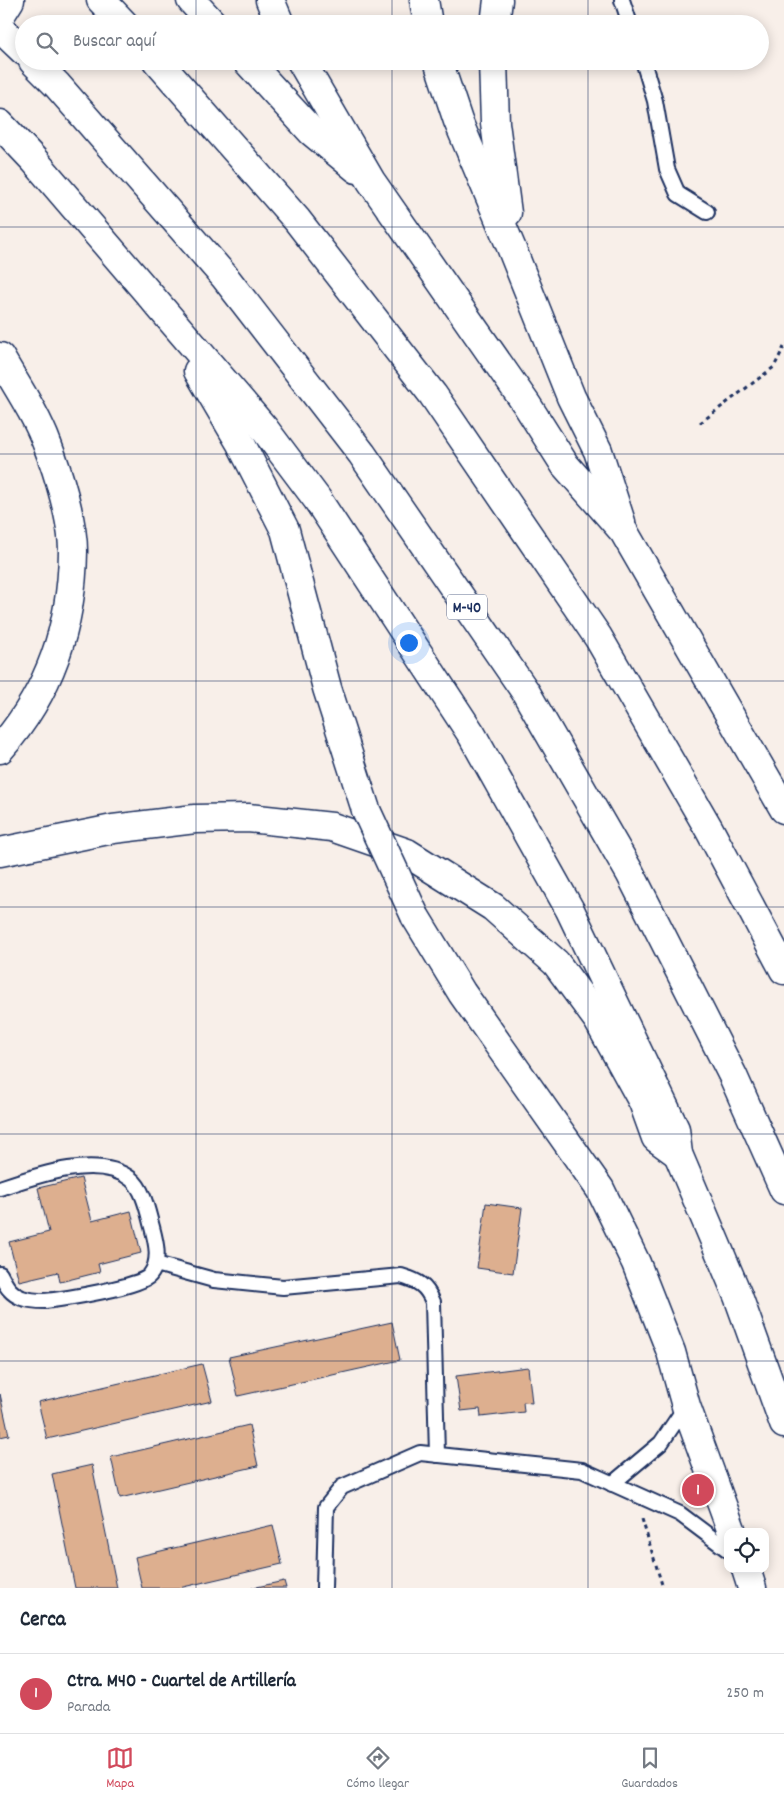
<!DOCTYPE html>
<html lang="es">
<head>
<meta charset="utf-8">
<style>
	:root { --surface:#fff; --page:#f2f2f3; --text:#1f2937; --muted:#747a83; --line:#e0e1e3; --accent:#d1495b }
	body { margin:0; font-family:Dekko,sans-serif; background:var(--page); color:var(--text) }
	.controls { position:absolute; right:15px; bottom:15px; display:grid; overflow:hidden; border-radius:10px; box-shadow:0 2px 12px #0003 }
	.controls button { width:45px; height:45px; display:grid; place-items:center; padding:0; border:0; border-bottom:1px solid var(--line); background:var(--surface); color:var(--text); font:25px sans-serif }
	.you { position:absolute; left:408px; top:642px; width:18px; height:18px; margin:-12px; border:4px solid #fff; border-radius:50%; background:#1a73e8; box-shadow:0 0 0 8px #1a73e833 }
	.badge { display:grid; place-items:center; width:32px; height:32px; border-radius:50%; background:var(--accent); color:#fff; font-size:16px; font-weight:700 }
	.pin { position:absolute; translate:-50% -50%; border:2px solid #fff; box-shadow:0 1px 5px #0006 }
	.list { margin:0; padding:0; list-style:none }
	h2 { display:flex; justify-content:space-between; align-items:center; height:65px; margin:0; padding:0 20px; font-size:21px }
	h2 small { font-size:16px; font-weight:400; color:var(--muted) }
	.list li { display:grid; grid-template-columns:32px 1fr auto; gap:15px; align-items:center; box-sizing:border-box; height:80px; padding:0 20px; border-top:1px solid var(--line) }
	.list b { display:block; font-size:19px; white-space:nowrap }
	.list p { margin:0; font-size:16px; white-space:nowrap; color:var(--muted) }
	.list em { font-size:16px; font-style:normal; color:var(--muted) }
	.icon { flex:none; width:28px; height:28px; fill:none; stroke:currentColor; stroke-width:2; stroke-linecap:round; stroke-linejoin:round }
	.map { position:relative; flex:none; width:784px; height:1588px; overflow:hidden }
	.search { position:absolute; background:var(--surface); box-shadow:0 2px 12px #0003; left:15px; right:15px; top:15px; height:55px; display:flex; align-items:center; gap:12px; box-sizing:border-box; padding:0 18px; border-radius:28px; color:var(--muted); font-size:19px }
	.sheet { height:145px; background:var(--surface) }
	nav { display:flex; justify-content:space-around; align-items:center; box-sizing:border-box; height:70px; border-top:1px solid var(--line); background:var(--surface); font-size:14px; color:var(--muted) }
	nav a { display:grid; justify-items:center; gap:2px }
	nav .on { color:var(--accent) }
	.map>svg:first-child { display:block }
	.building { fill:#ddaf8f; stroke:#1b2f5e }
	.lines { fill:none; stroke-linecap:round; stroke-linejoin:round }
	.lane-casing { stroke:#1b2f5e; stroke-width:18 }
	.highway-casing { stroke:#1b2f5e; stroke-width:31 }
	.path { stroke:#1b2f5e; stroke-width:3; stroke-dasharray:4 4; stroke-linecap:butt }
	.lane { stroke:#fff; stroke-width:14 }
	.highway { stroke:#fff; stroke-width:28 }
	.highway-bridge-casing { stroke:#1b2f5e; stroke-width:31; stroke-linecap:butt }
	.highway-bridge { stroke:#fff; stroke-width:28 }
	.grid { fill:none; stroke:#1b2f5e; stroke-width:1; stroke-opacity:0.55 }
	.labels { text-anchor:middle; stroke-width:4; stroke-linejoin:round; paint-order:stroke }
	.shield { fill:#fff; stroke:#5f6d8e; stroke-width:1 }
	.shield-label { font-size:15px; font-weight:bold; fill:#1b2f5e }
</style>
</head>
<body>
<div class="map">
<svg width="784" height="1588" viewBox="0 0 784 1588">
	<rect width="100%" height="100%" fill="#f8efe9"/>
	<filter id="ink" filterUnits="userSpaceOnUse"><feTurbulence type="fractalNoise" baseFrequency=".02" numOctaves="2"/><feDisplacementMap in="SourceGraphic" scale="10" xChannelSelector="R" yChannelSelector="G"/><feConvolveMatrix kernelMatrix="1 2 1 2 8 2 1 2 1" color-interpolation-filters="sRGB"/></filter>
	<g filter="url(#ink)">
		<g class="building">
			<path d="M81,1178L92,1221L131,1211L141,1253L98,1264L100,1272L60,1282L58,1272L19,1281L9,1242L49,1232L38,1188Z"/>
			<path d="M486,1203L522,1208L513,1273L477,1268Z"/>
			<path d="M392,1322L400,1360L238,1396L229,1357Z"/>
			<path d="M202,1364L212,1401L47,1439L38,1402Z"/>
			<path d="M528,1367L532,1403L523,1402L524,1412L481,1417L480,1409L461,1411L456,1376Z"/>
			<path d="M0,1394L9,1435L0,1437Z"/>
			<path d="M249,1425L258,1466L120,1498L111,1457Z"/>
			<path d="M92,1465L117,1588H75L52,1474Z"/>
			<path d="M273,1525L282,1564L179,1588H142L135,1557Z"/>
			<path d="M284,1581L286,1588H252Z"/>
		</g>
		<g class="lines">
			<g class="lane-casing">
				<g id="lane">
					<path d="M622,0L630,24"/>
					<path d="M643,61L655,101L667,169L678,194L707,212"/>
					<path d="M0,1188C35,1176 98,1153 131,1179C144,1189 148,1213 152,1227C156,1242 161,1261 150,1275C141,1287 63,1299 45,1301C38,1301 28,1300 22,1298C9,1293 6,1285 0,1274"/>
					<path d="M156,1264L214,1280L283,1287L401,1276C418,1281 426,1285 433,1302L437,1455"/>
					<path d="M612,1484L661,1443L686,1406"/>
					<path d="M324,1588L326,1507L342,1487L420,1453L582,1470L680,1514L728,1550"/>
				</g>
			</g>
			<g class="highway-casing">
				<g id="highway">
					<path d="M101,0L124,24"/>
					<path d="M191,0L213,24"/>
					<path d="M270,0L280,24"/>
					<path d="M424,0L428,24"/>
					<path d="M0,16L10,0"/>
					<path d="M495,24L498,0"/>
					<path d="M0,28L24,51"/>
					<path d="M33,61L57,85L224,276L362,454L525,691L630,873L733,1076L784,1190"/>
					<path d="M157,61L297,220L433,395L598,637L709,829L784,970"/>
					<path d="M247,61L312,132L357,169"/>
					<path d="M301,61L371,181L527,405L565,465L624,532L784,809"/>
					<path d="M438,61L458,121L511,247L571,397L598,451L621,522"/>
					<path d="M493,61L495,123L507,213"/>
					<path d="M0,124L34,160L263,427L317,499L472,735L570,910L675,1129L678,1154L738,1296L784,1424"/>
					<path d="M0,357C16,385 36,414 47,444C58,472 73,521 73,551C72,627 50,692 0,749"/>
					<path d="M198,371L241,444L285,530L327,688L366,810"/>
					<path d="M0,852L113,829L195,819L248,818L332,827L407,853L493,907L556,963L598,1020L643,1102L656,1138L678,1154"/>
					<path d="M415,916L462,993L600,1189L636,1263L671,1352L686,1406L732,1532"/>
					<path d="M746,1569L752,1588"/>
				</g>
			</g>
			<g class="path">
				<path d="M700,423L774,367L784,347"/>
				<path d="M642,1519L663,1588"/>
			</g>
			<use href="#lane" class="lane"/>
			<use href="#highway" class="highway"/>
			<g class="highway-bridge-casing">
				<path id="highway-bridge" d="M366,810L415,916"/>
			</g>
			<use href="#highway-bridge" class="highway-bridge"/>
		</g>
	</g>
	<path class="grid" d="M196,0V24M392,0V24M588,0V24M196,61V1588M392,61V1588M588,61V1588M0,227H784M0,454H784M0,681H784M0,907H784M0,1134H784M0,1361H784"/>
	<g class="labels">
		<rect class="shield" x="447" y="594.5" width="40" height="25" rx="4"/>
		<g class="shield-label">
			<text x="467" y="612">M-40</text>
		</g>
	</g>
</svg>
<div class="controls">
<button><svg class="icon" aria-label="locate" viewBox="0 0 24 24"><circle cx="12" cy="12" r="6"/><path d="M12 2v4M12 18v4M2 12h4M18 12h4"/></svg></button>
</div>
<div class="you"></div>
<div class="pin badge" style="left:698px;top:1490px">1</div>
<div class="search"><svg class="icon" aria-label="search" viewBox="0 0 24 24"><circle cx="10" cy="10" r="6"/><path d="M15 15l6 6"/></svg>Buscar aquí</div>
</div>
<section class="sheet">
<h2>Cerca<small></small></h2>
<ul class="list">
<li><span class="badge">1</span><div><b>Ctra. M40 - Cuartel de Artillería</b><p>Parada</p></div><em>250 m</em></li>
</ul>
</section>
<nav>
<a class="on"><svg class="icon" aria-label="map" viewBox="0 0 24 24"><path d="M3 6l6-2 6 2 6-2v14l-6 2-6-2-6 2zM9 4v14M15 6v14"/></svg>Mapa</a>
<a><svg class="icon" aria-label="directions" viewBox="0 0 24 24"><path d="M12 3l9 9-9 9-9-9zM9 14v-3h6M13 9l2 2-2 2"/></svg>Cómo llegar</a>
<a><svg class="icon" aria-label="saved" viewBox="0 0 24 24"><path d="M7 4h10v16l-5-4-5 4z"/></svg>Guardados</a>
</nav>
</body>
</html>
